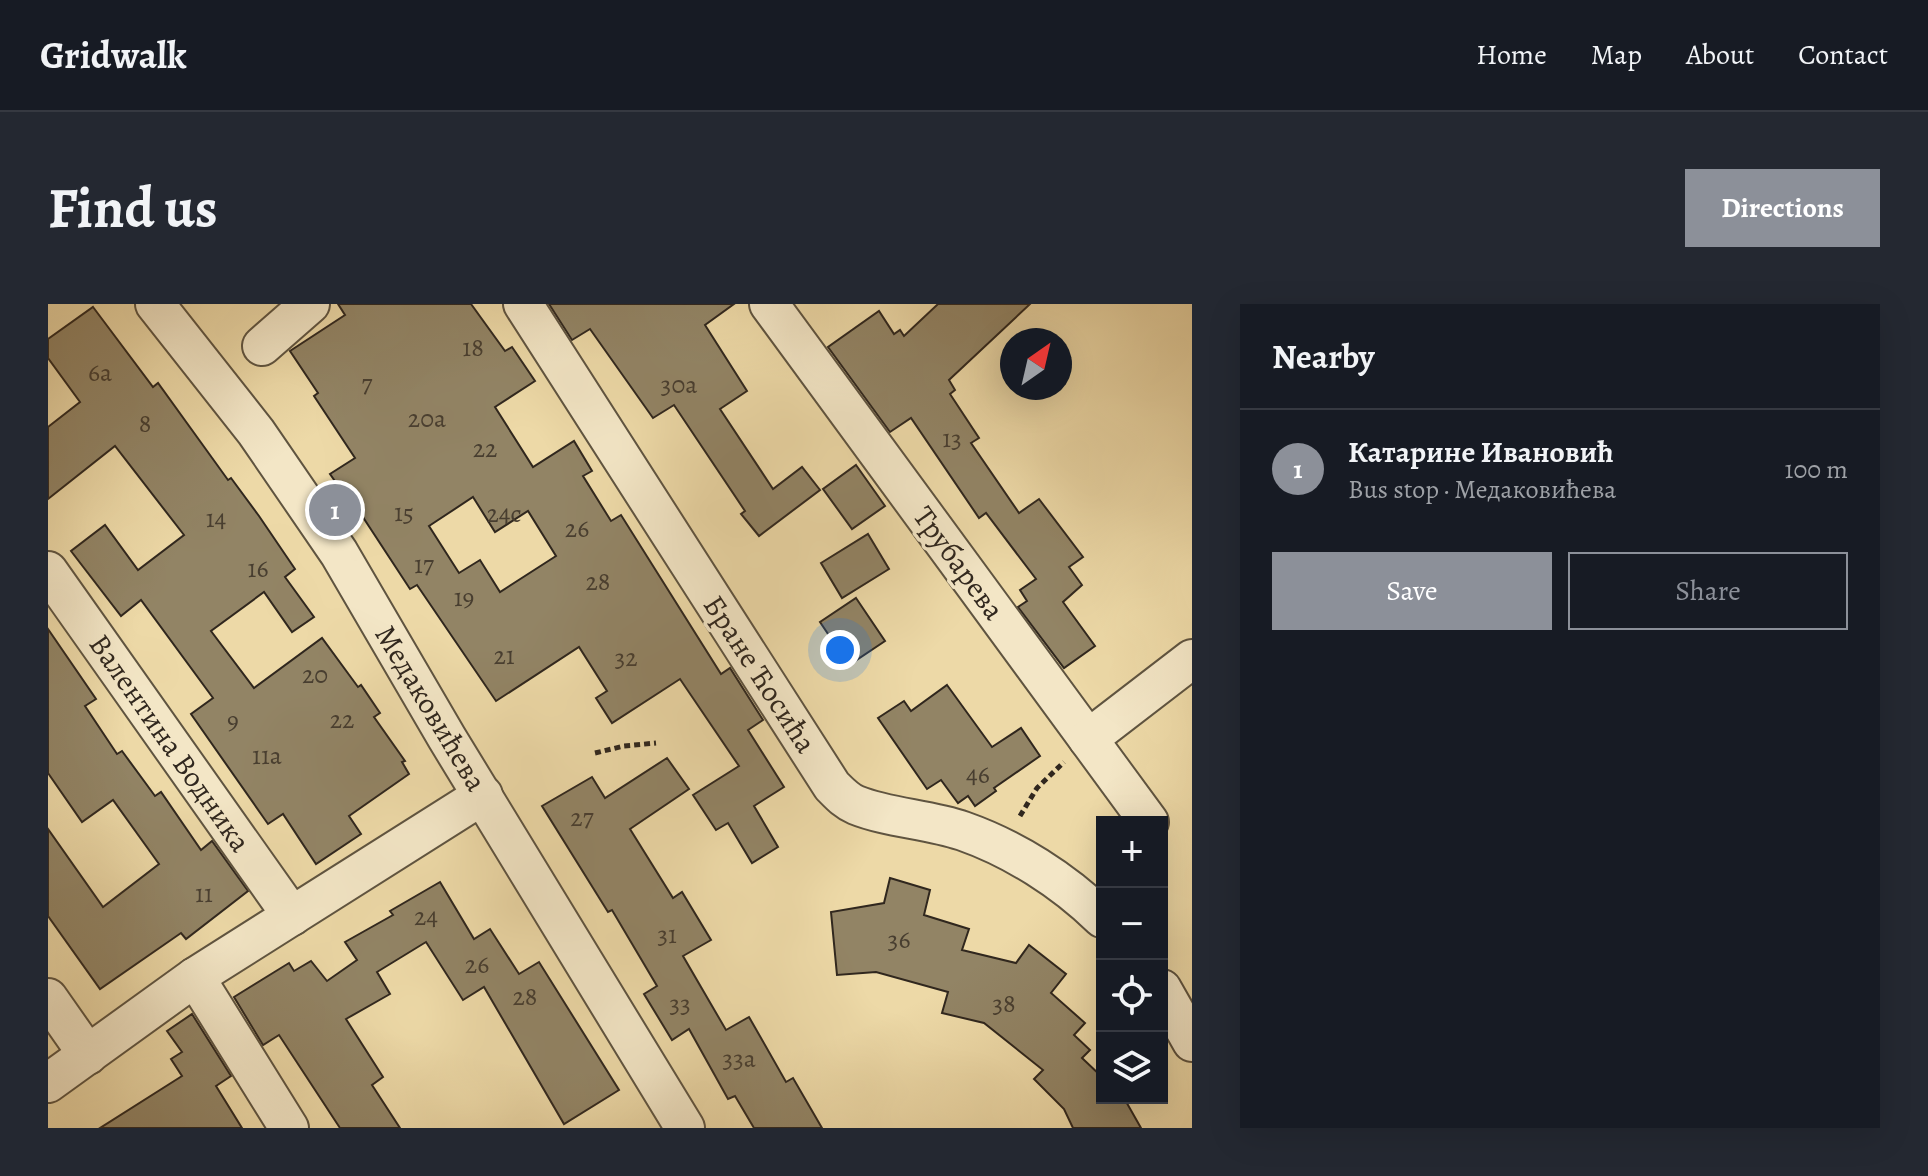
<!DOCTYPE html>
<html lang="en">
<head>
<meta charset="utf-8">
<style>
	:root { --surface:#171b24; --page:#242831; --text:#f1f3f6; --muted:#9ea1a6; --line:#363941; --accent:#8c9099 }
	body { margin:0; font-family:Alegreya,serif; background:var(--page); color:var(--text) }
	.controls { position:absolute; right:24px; bottom:24px; display:grid; overflow:hidden; border-radius:0px; box-shadow:0 8px 32px #0002 }
	.controls button { width:72px; height:72px; display:grid; place-items:center; padding:0; border:0; border-bottom:2px solid var(--line); background:var(--surface); color:var(--text); font:40px sans-serif }
	.compass { position:absolute; left:952px; top:24px; width:72px; height:72px; border-radius:50%; background:var(--surface); box-shadow:0 8px 32px #0002; rotate:34deg }
	.you { position:absolute; left:792px; top:346px; width:28px; height:28px; margin:-20px; border:6px solid #fff; border-radius:50%; background:#1a73e8; box-shadow:0 0 0 12px #1a73e833 }
	.badge { display:grid; place-items:center; width:52px; height:52px; border-radius:50%; background:var(--accent); color:#fff; font-size:26px; font-weight:700 }
	.pin { position:absolute; translate:-50% -50%; border:4px solid #fff; box-shadow:0 2px 8px #0006 }
	.list { margin:0; padding:0; list-style:none }
	h2 { display:flex; justify-content:space-between; align-items:center; height:104px; margin:0; padding:0 32px; font-size:34px }
	h2 small { font-size:26px; font-weight:400; color:var(--muted) }
	.list li { display:grid; grid-template-columns:52px 1fr auto; gap:24px; align-items:center; box-sizing:border-box; height:120px; padding:0 32px; border-top:2px solid var(--line) }
	.list b { display:block; font-size:30px; white-space:nowrap }
	.list p { margin:0; font-size:26px; white-space:nowrap; color:var(--muted) }
	.list em { font-size:26px; font-style:normal; color:var(--muted) }
	.actions { display:flex; gap:16px; padding:24px 32px }
	.actions a { flex:1; padding:18px 0; border:2px solid var(--accent); border-radius:0px; text-align:center; font-size:28px; color:var(--accent) }
	.actions .main { background:var(--accent); color:#fff }
	.icon { flex:none; width:44px; height:44px; fill:none; stroke:currentColor; stroke-width:2; stroke-linecap:round; stroke-linejoin:round }
	.map { position:relative; flex:none; width:1144px; height:824px; overflow:hidden; border-radius:0px }
	header { display:flex; align-items:center; gap:48px; box-sizing:border-box; height:112px; padding:0 40px; background:var(--surface); border-bottom:2px solid var(--line) }
	header strong { font-size:38px }
	nav { display:flex; gap:44px; margin-inline-start:auto; font-size:28px }
	.intro { display:flex; align-items:center; justify-content:space-between; box-sizing:border-box; height:192px; padding:0 48px }
	h1 { margin:0; font-size:56px }
	.button { padding:20px 36px; border-radius:0px; background:var(--accent); color:#fff; font-size:28px; font-weight:700 }
	main { display:flex; gap:48px; padding:0 48px }
	aside { flex:1; background:var(--surface); border-radius:0px; box-shadow:0 8px 32px #0002 }
	.map>svg:first-child { display:block }
	.building { fill:#928465; stroke:#30271e; stroke-width:2; fill-rule:evenodd }
	.lines { fill:none; stroke-linecap:round; stroke-linejoin:round }
	.minor-casing { stroke:#5f5440; stroke-width:42 }
	.path { stroke:#30271e; stroke-width:5; stroke-dasharray:6 4; stroke-linecap:butt }
	.minor { stroke:#f3e6c6; stroke-width:38 }
	.labels { text-anchor:middle; stroke-width:7; stroke-linejoin:round; paint-order:stroke }
	.number-label { font-size:26px; fill:#483e30 }
	.street-label { font-size:30px; fill:#30271e; stroke:#f3e6c6 }
</style>
</head>
<body>
<header>
<strong>Gridwalk</strong>
<nav><a>Home</a><a>Map</a><a>About</a><a>Contact</a></nav>
</header>
<div class="intro"><h1>Find us</h1><a class="button">Directions</a></div>
<main>
<div class="map">
<svg width="1144" height="824" viewBox="0 0 1144 824">
	<rect width="100%" height="100%" fill="#edd9a7"/>
	<filter id="stains"><feTurbulence type="fractalNoise" baseFrequency=".0025" numOctaves="4"/><feColorMatrix values="0 0 0 0 .2 0 0 0 0 .09 0 0 0 0 .02 0 0 0 .5 -.17"/></filter>
	<radialGradient id="worn" r=".72"><stop offset=".6" stop-color="#630" stop-opacity="0"/><stop offset="1" stop-color="#630" stop-opacity=".3"/></radialGradient>
	<g class="building">
		<path d="M290,0H423L457,47L464,43L487,77L447,103L485,163L526,137L544,167L535,172L563,217L573,211L673,370L682,364L715,416L700,426L736,483L706,502L730,543L704,559L680,519L668,526L645,491L691,462L632,375L564,419L548,394L559,387L531,343L448,397L369,281L362,285L305,198L303,200L282,170L307,154L266,92L270,89L242,47L297,11ZM425,193L447,228L480,207L508,252L452,288L432,256L411,269L381,222Z"/>
		<path d="M501,0H686L657,21L699,87L672,105L725,185L754,163L772,186L711,232L693,210L697,207L626,101L605,114L542,25L524,36Z"/>
		<path d="M890,0H982L901,76L907,86L902,90L931,134L923,139L971,209L991,195L1035,253L1021,263L1034,281L1015,298L1047,342L1016,364L970,303L979,297L972,286L988,275L938,209L931,214L863,114L842,128L780,43L831,7L846,30L852,26L856,32Z"/>
		<path d="M45,3L105,83L110,79L180,176L183,174L211,212L247,265L237,273L266,313L244,328L216,288L163,327L206,384L274,334L310,383L313,381L332,409L326,413L357,457L354,458L361,470L301,512L313,530L268,560L235,510L220,520L143,410L165,394L93,296L73,312L23,247L57,221L90,266L136,231L67,142L0,195V123L32,98L0,54V35Z"/>
		<path d="M808,161L837,202L804,225L775,185Z"/>
		<path d="M820,230L841,265L794,294L773,259Z"/>
		<path d="M808,294L837,337L801,361L772,318Z"/>
		<path d="M0,325L48,395L37,402L69,450L74,447L107,492L113,488L153,546L164,537L200,587L138,635L133,629L52,685L0,612V525L55,603L111,560L65,496L34,518L0,469Z"/>
		<path d="M899,381L944,443L973,424L992,452L946,484L948,487L927,502L920,492L910,499L893,476L879,485L830,414L856,397L863,407Z"/>
		<path d="M619,454L641,485L582,525L625,594L634,588L663,636L635,652L678,726L701,713L738,778L745,774L774,824H706L687,792L680,795L641,725L624,736L596,690L609,682L564,606L560,608L494,502L544,473L557,494Z"/>
		<path d="M842,574L882,586L876,611L921,625L914,646L968,659L981,641L1018,670L1003,689L1037,719L1026,731L1042,746L1034,754L1054,773V794H1076L1093,824H1025L1016,805L986,775L995,766L936,719L894,709L900,688L828,668L789,671L783,608L836,599Z"/>
		<path d="M392,578L426,635L442,625L471,670L491,658L571,786L516,820L436,683L415,696L378,638L329,668L342,690L298,715L335,773L324,781L352,824H292L231,731L215,741L186,693L241,659L246,667L263,657L279,677L309,656L297,638L345,611L342,607Z"/>
		<path d="M144,710L183,772L168,782L194,824H52L134,772L123,755L134,748L119,727Z"/>
	</g>
	<g class="lines">
		<g class="minor-casing">
			<g id="minor">
				<path d="M107,0L208,128L291,249L399,434L637,824"/>
				<path d="M475,0L784,482C791,489 798,497 808,501C840,514 880,515 915,527C966,545 1015,576 1054,614"/>
				<path d="M721,0L1101,518"/>
				<path d="M214,42L262,0"/>
				<path d="M0,267L244,612"/>
				<path d="M1040,435L1144,355"/>
				<path d="M147,673L241,824"/>
				<path d="M1114,685L1144,738"/>
				<path d="M0,694L40,751"/>
				<path d="M0,779L147,673L435,491"/>
			</g>
		</g>
		<g class="path">
			<path d="M547,449L576,442L608,439"/>
			<path d="M972,512L989,484L1016,458"/>
		</g>
		<use href="#minor" class="minor"/>
	</g>
	<g class="labels">
		<g class="number-label">
			<text x="425" y="52">18</text>
			<text x="52" y="77">6a</text>
			<text x="319" y="88">7</text>
			<text x="631" y="89">30a</text>
			<text x="379" y="123">20a</text>
			<text x="97" y="128">8</text>
			<text x="904" y="143">13</text>
			<text x="437" y="153">22</text>
			<text x="356" y="217">15</text>
			<text x="456" y="218">24c</text>
			<text x="168" y="223">14</text>
			<text x="529" y="233">26</text>
			<text x="376" y="269">17</text>
			<text x="210" y="273">16</text>
			<text x="550" y="286">28</text>
			<text x="416" y="302">19</text>
			<text x="456" y="360">21</text>
			<text x="578" y="362">32</text>
			<text x="267" y="379">20</text>
			<text x="294" y="424">22</text>
			<text x="185" y="425">9</text>
			<text x="219" y="460">11a</text>
			<text x="930" y="479">46</text>
			<text x="534" y="522">27</text>
			<text x="156" y="598">11</text>
			<text x="378" y="621">24</text>
			<text x="619" y="639">31</text>
			<text x="851" y="644">36</text>
			<text x="429" y="669">26</text>
			<text x="477" y="701">28</text>
			<text x="632" y="708">33</text>
			<text x="956" y="708">38</text>
			<text x="691" y="763">33a</text>
		</g>
		<g class="street-label">
			<text transform="translate(911 259) rotate(54)" y="10">Трубарева</text>
			<text transform="translate(712 370) rotate(57)" y="10">Бране Ћосића</text>
			<text transform="translate(383 404) rotate(59)" y="10">Медаковићева</text>
			<text transform="translate(122 439) rotate(55)" y="10">Валентина Водника</text>
		</g>
	</g>
	<rect width="100%" height="100%" filter="url(#stains)"/>
	<rect width="100%" height="100%" fill="url(#worn)"/>
</svg>
<div class="controls">
<button>+</button>
<button>−</button>
<button><svg class="icon" aria-label="locate" viewBox="0 0 24 24"><circle cx="12" cy="12" r="6"/><path d="M12 2v4M12 18v4M2 12h4M18 12h4"/></svg></button>
<button><svg class="icon" aria-label="layers" viewBox="0 0 24 24"><path d="M12 4l9 5-9 5-9-5zM3 14l9 5 9-5"/></svg></button>
</div>
<svg class="compass" viewBox="-18 -18 36 36"><path d="M0-13l5 13h-10z" fill="#e53935"/><path d="M0 13l5-13h-10z" fill="#9ea1a6"/></svg>
<div class="you"></div>
<div class="pin badge" style="left:287px;top:206px">1</div>
</div>
<aside>
<h2>Nearby<small></small></h2>
<ul class="list">
<li><span class="badge">1</span><div><b>Катарине Ивановић</b><p>Bus stop · Медаковићева</p></div><em>100 m</em></li>
</ul>
<div class="actions"><a class="main">Save</a><a>Share</a></div>
</aside>
</main>
</body>
</html>
